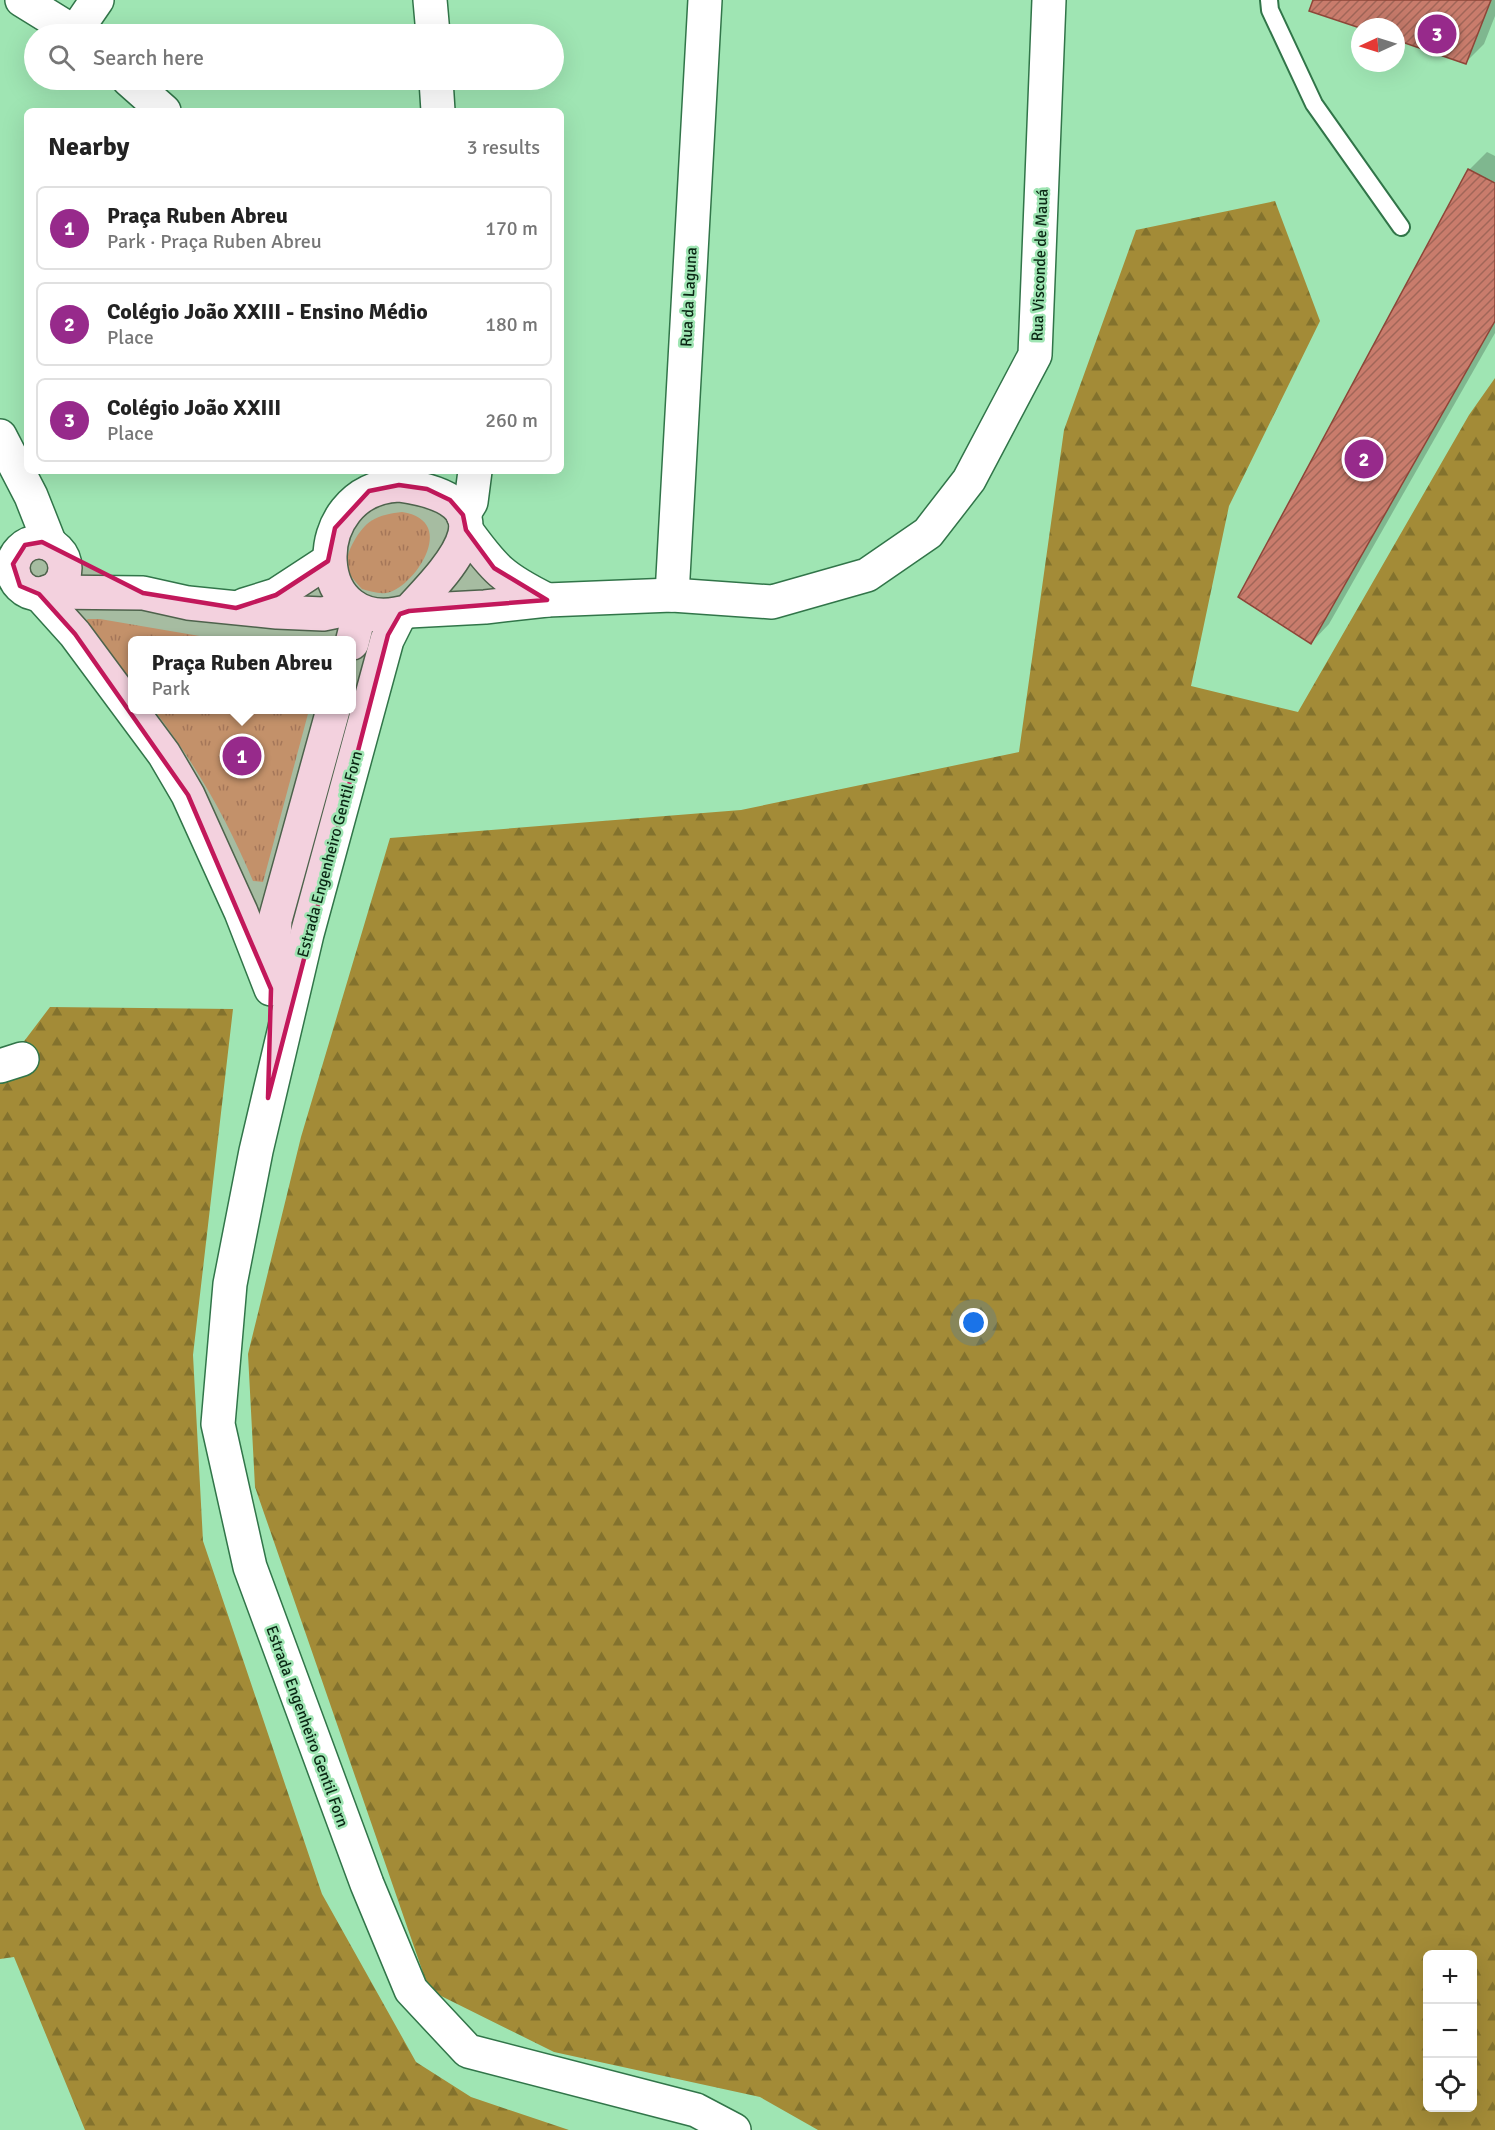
<!DOCTYPE html>
<html lang="en">
<head>
<meta charset="utf-8">
<style>
	:root { --surface:#fff; --page:#f2f2f2; --text:#222; --muted:#767676; --line:#e0e0e0; --accent:#972a8b }
	body { margin:0; font-family:Signika,sans-serif; background:var(--page); color:var(--text) }
	.controls { position:absolute; right:18px; bottom:18px; display:grid; overflow:hidden; border-radius:9px; box-shadow:0 6px 24px #0002 }
	.controls button { width:54px; height:54px; display:grid; place-items:center; padding:0; border:0; border-bottom:2px solid var(--line); background:var(--surface); color:var(--text); font:30px sans-serif }
	.compass { position:absolute; left:1351px; top:18px; width:54px; height:54px; border-radius:50%; background:var(--surface); box-shadow:0 6px 24px #0002; rotate:266deg }
	.you { position:absolute; left:974px; top:1323px; width:21px; height:21px; margin:-15px; border:4px solid #fff; border-radius:50%; background:#1a73e8; box-shadow:0 0 0 9px #1a73e833 }
	.badge { display:grid; place-items:center; width:39px; height:39px; border-radius:50%; background:var(--accent); color:#fff; font-size:20px; font-weight:700 }
	.pin { position:absolute; translate:-50% -50%; border:3px solid #fff; box-shadow:0 2px 6px #0006 }
	.popup { position:absolute; left:128px; top:636px; width:228px; height:78px; box-sizing:border-box; display:grid; place-content:center; border-radius:9px; background:var(--surface); filter:drop-shadow(0 2px 4px #0005); font-size:20px; white-space:nowrap; color:var(--muted) }
	.popup b { font-size:22px; color:var(--text) }
	.popup::after { content:''; position:absolute; left:50%; top:100%; margin-left:-12px; border:12px solid transparent; border-top-color:var(--surface) }
	.list { margin:0; padding:0; list-style:none }
	h2 { display:flex; justify-content:space-between; align-items:center; height:78px; margin:0; padding:0 24px; font-size:26px }
	h2 small { font-size:20px; font-weight:400; color:var(--muted) }
	.list li { display:grid; grid-template-columns:39px 1fr auto; gap:18px; align-items:center; box-sizing:border-box; height:84px; margin:0 12px 12px; padding:0 12px; border:2px solid var(--line); border-radius:9px }
	.list b { display:block; font-size:22px; white-space:nowrap }
	.list p { margin:0; font-size:20px; white-space:nowrap; color:var(--muted) }
	.list em { font-size:20px; font-style:normal; color:var(--muted) }
	.icon { flex:none; width:33px; height:33px; fill:none; stroke:currentColor; stroke-width:2; stroke-linecap:round; stroke-linejoin:round }
	.map { position:relative; flex:none; width:1495px; height:2130px; overflow:hidden }
	.search { position:absolute; background:var(--surface); box-shadow:0 6px 24px #0002; left:24px; top:24px; width:540px; height:66px; display:flex; align-items:center; gap:15px; box-sizing:border-box; padding:0 21px; border-radius:33px; color:var(--muted); font-size:22px }
	.panel { position:absolute; background:var(--surface); box-shadow:0 6px 24px #0002; left:24px; top:108px; width:540px; height:366px; border-radius:9px }
	.map>svg:first-child { display:block }
	.grass { fill:url(#grass-tufts) }
	.forest { fill:url(#forest-firs); fill-rule:evenodd }
	.shadow { fill:#0003 }
	.building { fill:url(#building-hatch); stroke:#8d4638; stroke-width:1.5 }
	.lines { fill:none; stroke-linecap:round; stroke-linejoin:round }
	.lane-casing { stroke:#317549; stroke-width:20 }
	.street-casing { stroke:#317549; stroke-width:36 }
	.secondary-casing { stroke:#317549; stroke-width:36 }
	.lane { stroke:#fff; stroke-width:16 }
	.street { stroke:#fff; stroke-width:33 }
	.secondary { stroke:#fff; stroke-width:33 }
	.marked { fill:#c2185b; fill-opacity:0.2; stroke:#c2185b; stroke-width:4.5; stroke-linejoin:round }
	.labels { text-anchor:middle; stroke-width:5; stroke-linejoin:round; paint-order:stroke }
	.street-label { font-size:16px; fill:#0a2714; stroke:#9fe5b3 }
</style>
</head>
<body>
<div class="map">
<svg width="1495" height="2130" viewBox="0 0 1495 2130">
	<defs>
		<pattern id="grass-tufts" width="24" height="20" patternUnits="userSpaceOnUse" patternTransform="scale(1.5)"><rect width="24" height="20" fill="#c3af6e"/><path d="M3 7l-1-3M5 7V3M7 7l1-3M15 17l-1-3M17 17v-4M19 17l1-3" fill="none" stroke="#9d8e59"/></pattern>
		<pattern id="forest-firs" width="22" height="20" patternUnits="userSpaceOnUse" patternTransform="scale(1.5)"><rect width="22" height="20" fill="#a38b37"/><path d="M5 1l3.5 6h-7zM16 11l3.5 6h-7z" fill="#83722d"/></pattern>
		<pattern id="building-hatch" width="6" height="6" patternUnits="userSpaceOnUse" patternTransform="scale(1.5)"><rect width="6" height="6" fill="#c97c6c"/><path d="M-1 1l2-2M0 6l6-6M5 7l2-2" fill="none" stroke="#a16658"/></pattern>
	</defs>
	<rect width="100%" height="100%" fill="#9fe5b3"/>
	<g class="grass">
		<path d="M402,512C461,521 412,590 386,593C378,594 370,591 362,589C357,583 348,575 347,566C345,552 360,528 371,521C380,515 392,513 402,512Z"/>
		<path d="M88,619H100L223,640H132V682L94,638L84,622Z"/>
		<path d="M154,710H309L263,882L253,881C227,819 195,763 154,710Z"/>
	</g>
	<g class="forest">
		<path d="M1275,201L1320,321L1229,506L1191,686L1298,712L1469,415L1495,378V2130H818L760,2097L554,2052L429,1990L255,1487L248,1354L301,1137L390,838L741,810L1019,752L1064,430L1136,230ZM1428,1954H1472V2108H1428Z"/>
		<path d="M50,1007L233,1009L193,1355L203,1541L322,1894L416,2062L471,2097L569,2130H85L14,1957L0,1959V1073Z"/>
	</g>
	<g class="shadow">
		<path d="M1314,0H1495V16L1484,44L1466,62L1396,39V27Z"/>
		<path d="M1487,152L1495,156V333L1329,624L1311,643L1469,170Z"/>
	</g>
	<g class="building">
		<path d="M1313,0H1491L1466,64L1396,40V27L1360,28L1309,11Z"/>
		<path d="M1468,169L1495,183V321L1311,644L1238,597Z"/>
	</g>
	<g class="lines">
		<g class="lane-casing">
			<path id="lane" d="M1269,0L1270,10L1314,104L1401,227"/>
		</g>
		<g class="street-casing">
			<g id="street">
				<path d="M22,0L77,34"/>
				<path d="M75,32L97,0"/>
				<path d="M129,80L164,111"/>
				<path d="M0,436L31,496L50,544"/>
				<path d="M466,530C495,570 503,578 547,600"/>
				<path d="M672,595L705,0"/>
				<path d="M409,611L485,607L547,600L672,595L772,602L867,575L928,533L969,480L1035,355L1049,0"/>
				<path d="M0,1066L22,1059"/>
			</g>
		</g>
		<g class="secondary-casing">
			<g id="secondary">
				<path d="M430,0L433,34"/>
				<path d="M436,80L438,111"/>
				<path d="M399,485C512,501 458,559 409,611C308,642 303,489 399,485Z"/>
				<path d="M463,515L471,502L475,471"/>
				<circle cx="39" cy="568" r="26"/>
				<path d="M47,592L143,593L188,603L277,612L323,614L352,608"/>
				<path d="M39,594L75,634L164,754L188,795L241,912L271,989"/>
				<path d="M244,605L276,595L328,561"/>
				<path d="M400,614L387,640L307,934L256,1151L230,1284L218,1424L250,1567L367,1884L411,1990L468,2051L696,2110L734,2130"/>
				<path d="M352,643L360,611"/>
				<path d="M272,979L275,920L333,710"/>
			</g>
		</g>
		<use href="#lane" class="lane"/>
		<use href="#street" class="street"/>
		<use href="#secondary" class="secondary"/>
	</g>
	<path class="marked" d="M399,485L427,489L450,500L463,515L466,530L494,568L547,600L409,611L400,614L388,635L268,1098L271,989L188,795L75,634L39,594L20,586L13,564L25,545L42,542L143,593L236,608L276,595L328,561L335,528L369,491Z"/>
	<g class="labels">
		<g class="street-label">
			<text transform="translate(1039 265) rotate(-88)" y="6">Rua Visconde de Mauá</text>
			<text transform="translate(688 297) rotate(-87)" y="6">Rua da Laguna</text>
			<text transform="translate(329 854) rotate(-75)" y="6">Estrada Engenheiro Gentil Forn</text>
			<text transform="translate(308 1726) rotate(70)" y="6">Estrada Engenheiro Gentil Forn</text>
		</g>
	</g>
</svg>
<div class="controls">
<button>+</button>
<button>−</button>
<button><svg class="icon" aria-label="locate" viewBox="0 0 24 24"><circle cx="12" cy="12" r="6"/><path d="M12 2v4M12 18v4M2 12h4M18 12h4"/></svg></button>
</div>
<svg class="compass" viewBox="-18 -18 36 36"><path d="M0-13l5 13h-10z" fill="#e53935"/><path d="M0 13l5-13h-10z" fill="#767676"/></svg>
<div class="you"></div>
<div class="pin badge" style="left:242px;top:756px">1</div>
<div class="popup"><b>Praça Ruben Abreu</b>Park</div>
<div class="pin badge" style="left:1364px;top:459px">2</div>
<div class="pin badge" style="left:1437px;top:34px">3</div>
<div class="search"><svg class="icon" aria-label="search" viewBox="0 0 24 24"><circle cx="10" cy="10" r="6"/><path d="M15 15l6 6"/></svg>Search here</div>
<section class="panel">
<h2>Nearby<small>3 results</small></h2>
<ul class="list">
<li><span class="badge">1</span><div><b>Praça Ruben Abreu</b><p>Park · Praça Ruben Abreu</p></div><em>170 m</em></li>
<li><span class="badge">2</span><div><b>Colégio João XXIII - Ensino Médio</b><p>Place</p></div><em>180 m</em></li>
<li><span class="badge">3</span><div><b>Colégio João XXIII</b><p>Place</p></div><em>260 m</em></li>
</ul>
</section>
</div>
</body>
</html>
